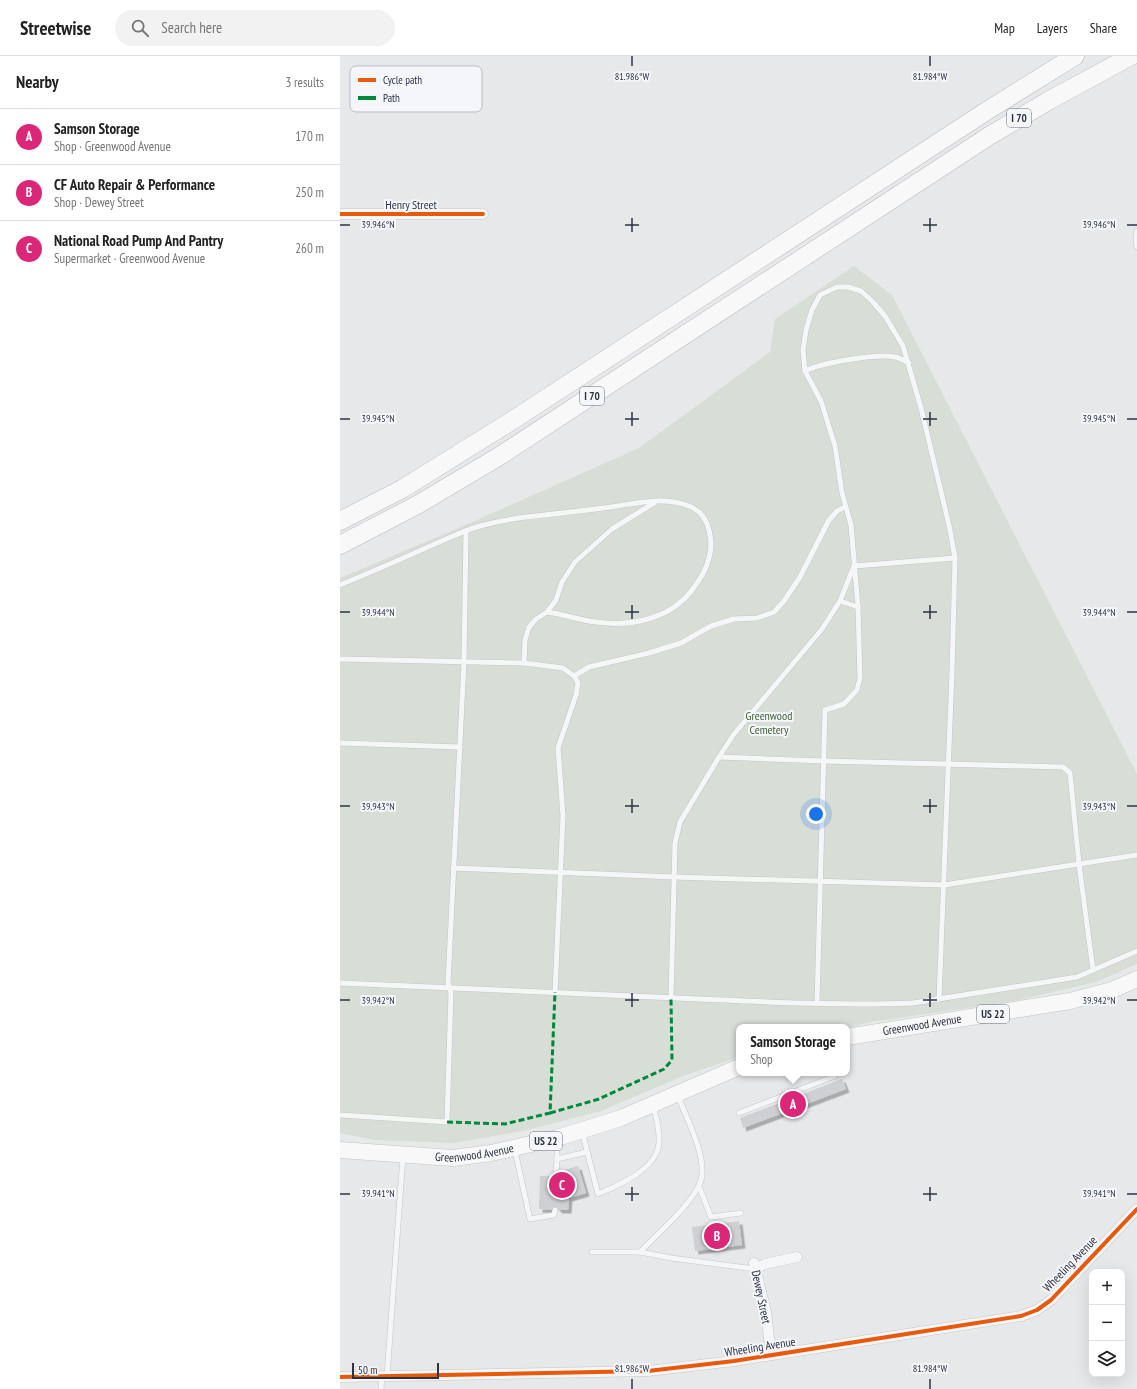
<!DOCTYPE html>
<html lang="en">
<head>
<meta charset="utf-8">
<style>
	:root { --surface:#fff; --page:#f2f2f2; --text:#222; --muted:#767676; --line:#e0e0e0; --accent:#db2777 }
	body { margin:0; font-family:"PT Sans Narrow",sans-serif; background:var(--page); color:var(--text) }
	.controls { position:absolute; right:12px; bottom:12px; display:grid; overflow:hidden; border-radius:8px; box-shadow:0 4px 16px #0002 }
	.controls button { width:36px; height:36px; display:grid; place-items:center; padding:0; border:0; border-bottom:1px solid var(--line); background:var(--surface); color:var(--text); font:20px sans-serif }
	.scale { position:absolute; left:12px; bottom:10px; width:87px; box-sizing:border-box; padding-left:4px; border:2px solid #2b3445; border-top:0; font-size:11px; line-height:14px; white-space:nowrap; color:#2b3445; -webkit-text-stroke:3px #f4f6f9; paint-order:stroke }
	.you { position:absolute; left:476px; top:758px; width:14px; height:14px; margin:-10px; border:3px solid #fff; border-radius:50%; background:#1a73e8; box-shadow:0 0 0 6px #1a73e833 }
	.badge { display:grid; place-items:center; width:26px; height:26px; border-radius:50%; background:var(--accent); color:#fff; font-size:13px; font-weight:700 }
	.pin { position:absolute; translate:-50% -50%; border:2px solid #fff; box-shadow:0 1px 4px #0006 }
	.popup { position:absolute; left:396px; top:968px; width:114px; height:52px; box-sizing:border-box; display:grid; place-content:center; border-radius:8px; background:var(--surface); filter:drop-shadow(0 1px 3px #0005); font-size:13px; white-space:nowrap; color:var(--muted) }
	.popup b { font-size:15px; color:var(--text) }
	.popup::after { content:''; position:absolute; left:50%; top:100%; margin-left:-8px; border:8px solid transparent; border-top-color:var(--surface) }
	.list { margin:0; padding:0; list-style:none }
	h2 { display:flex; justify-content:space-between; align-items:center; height:52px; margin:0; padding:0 16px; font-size:17px }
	h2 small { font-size:13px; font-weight:400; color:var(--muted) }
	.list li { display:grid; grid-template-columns:26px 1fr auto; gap:12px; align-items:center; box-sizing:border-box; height:56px; padding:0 16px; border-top:1px solid var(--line) }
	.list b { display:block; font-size:15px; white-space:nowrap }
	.list p { margin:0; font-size:13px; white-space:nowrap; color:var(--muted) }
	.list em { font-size:13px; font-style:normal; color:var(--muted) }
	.icon { flex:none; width:22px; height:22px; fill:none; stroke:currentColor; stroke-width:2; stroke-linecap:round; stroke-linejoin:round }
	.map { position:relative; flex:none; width:797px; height:1333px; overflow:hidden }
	header { display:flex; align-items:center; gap:24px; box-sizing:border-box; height:56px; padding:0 20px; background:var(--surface); border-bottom:1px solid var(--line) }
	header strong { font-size:19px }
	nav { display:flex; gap:22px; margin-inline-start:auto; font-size:14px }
	.search { width:280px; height:36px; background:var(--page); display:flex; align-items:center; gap:10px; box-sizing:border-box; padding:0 14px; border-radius:22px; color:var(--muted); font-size:15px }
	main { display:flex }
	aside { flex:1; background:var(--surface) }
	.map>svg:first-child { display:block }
	.green { fill:#d6ded6 }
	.building { fill:#ced0d3; filter:url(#shadow) }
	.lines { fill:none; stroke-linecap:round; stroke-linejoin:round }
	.lane-casing { stroke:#c4c6c8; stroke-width:6 }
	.street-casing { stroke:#c4c6c8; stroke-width:11 }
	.primary-casing { stroke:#c2c5c8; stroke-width:17 }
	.highway-casing { stroke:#b8bbbf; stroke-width:19 }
	.lane { stroke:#f5f6f7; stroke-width:5 }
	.street { stroke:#f5f6f7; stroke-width:10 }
	.primary { stroke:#f8f8f8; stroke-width:16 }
	.highway { stroke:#f8f8f8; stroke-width:18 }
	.quiet { stroke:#00873e; stroke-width:3; stroke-dasharray:6 3; stroke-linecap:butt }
	.cycleway-casing { stroke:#f4f6f9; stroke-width:6 }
	.cycleway { stroke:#e8590c; stroke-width:4 }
	.ticks { fill:none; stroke:#2b3445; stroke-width:1.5 }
	.labels { text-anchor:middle; stroke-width:4; stroke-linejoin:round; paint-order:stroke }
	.shield { fill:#f4f6f9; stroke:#676e7b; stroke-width:1 }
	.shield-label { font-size:11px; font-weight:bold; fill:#2b3445 }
	.street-label { font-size:12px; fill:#2b3445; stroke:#f4f6f9 }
	.park-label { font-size:12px; fill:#3f6138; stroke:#f4f6f9 }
	.key { fill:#f4f6f9; stroke:#b8bcc3; stroke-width:1 }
	.key-label { font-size:11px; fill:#2b3445 }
	.ticks-label { font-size:10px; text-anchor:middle; fill:#2b3445; stroke:#f4f6f9; stroke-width:4; stroke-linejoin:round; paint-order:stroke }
</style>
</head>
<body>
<header>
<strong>Streetwise</strong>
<div class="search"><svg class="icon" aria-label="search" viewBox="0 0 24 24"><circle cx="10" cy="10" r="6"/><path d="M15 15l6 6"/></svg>Search here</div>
<nav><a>Map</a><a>Layers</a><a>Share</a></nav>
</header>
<main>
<aside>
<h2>Nearby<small>3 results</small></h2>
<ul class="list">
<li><span class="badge">A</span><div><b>Samson Storage</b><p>Shop · Greenwood Avenue</p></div><em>170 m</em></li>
<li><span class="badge">B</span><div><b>CF Auto Repair &amp; Performance</b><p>Shop · Dewey Street</p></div><em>250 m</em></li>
<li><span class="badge">C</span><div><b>National Road Pump And Pantry</b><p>Supermarket · Greenwood Avenue</p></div><em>260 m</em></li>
</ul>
</aside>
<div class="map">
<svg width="797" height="1333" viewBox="0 0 797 1333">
	<defs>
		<filter id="shadow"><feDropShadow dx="3.5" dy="3.5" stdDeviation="0" flood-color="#0004"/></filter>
	</defs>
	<rect width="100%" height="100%" fill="#e6e8ea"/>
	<path class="green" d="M514,210L552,239L797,718V908L756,926L675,945L531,966L507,972L399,971V1001L343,1020L261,1055L183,1075L113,1087L35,1084L0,1077V522L128,468L299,392L430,296L435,263Z"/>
	<g class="building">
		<path d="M502,1023L506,1033L403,1072L400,1062Z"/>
		<path d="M238,1110L246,1137L229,1142L228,1154H219L215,1150L211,1154L199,1153L200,1120H212L214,1123L217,1124L220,1121L221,1115Z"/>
		<path d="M399,1165L402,1189L355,1195L352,1171Z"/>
	</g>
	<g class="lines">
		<g class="lane-casing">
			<g id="lane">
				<path d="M797,175L796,184L797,191"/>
				<path d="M465,315C481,307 537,297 555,301C560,302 565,305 569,307"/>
				<path d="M0,529C29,517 59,504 88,491C105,484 122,475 140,470C180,459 222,458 263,452C290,449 322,439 349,450C365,456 370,471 371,487C371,504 364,518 355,530C333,563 292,571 255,566C239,564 223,558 207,556"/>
				<path d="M500,545L518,551"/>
				<path d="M0,603L184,607L223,612L234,620L238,627L236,639L218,692L223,760L215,936"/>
				<path d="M184,607L185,584L189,571L196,563L207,556L216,544L222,526L235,506L272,473L314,447"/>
				<path d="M234,620L249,611L309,597L341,587L371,570L394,563L417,562L434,556L444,545L460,521L489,464L497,455L505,451"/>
				<path d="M0,687L120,691"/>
				<path d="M379,701L483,705L723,711L730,717L739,808L753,914"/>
				<path d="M113,812L334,821L604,829L797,799"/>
				<path d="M0,927C120,932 239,938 359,943C430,946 502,950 573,947L737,921L797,895"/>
				<path d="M331,942L335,787L340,766L379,701L394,678L482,573L500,545L514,510L615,502"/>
				<path d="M477,947L485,654L504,648L517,634L520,622L518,551L511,469L502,437L495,390L481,345L465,315L463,294L466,274L472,254L480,239L497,231H508L521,235L533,246L545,260L563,290L581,352L609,469L615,502L612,616L599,943"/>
				<path d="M399,1057L495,1020L496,1017"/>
				<path d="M0,1059L107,1066L111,937L108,927L124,606L126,475"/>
				<path d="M242,1075L258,1138C279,1129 318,1113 319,1086C320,1073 316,1061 313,1049"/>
				<path d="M217,1084V1103L247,1096"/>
				<path d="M175,1095L190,1163L214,1159L215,1154"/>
				<path d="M216,1120L217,1103"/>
				<path d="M359,1130L371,1161L401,1157"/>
				<path d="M252,1196H300L331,1202L415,1213"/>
				<path d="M300,1196C316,1179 360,1142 362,1119C364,1095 347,1063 338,1040"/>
				<path d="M47,1320L63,1100"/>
				<path d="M41,1333L42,1320"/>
			</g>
		</g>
		<g class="street-casing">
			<g id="street">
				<path d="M0,158H143"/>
				<path d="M414,1207L426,1256L431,1299"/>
				<path d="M415,1213L425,1208L457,1201"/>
				<path d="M0,1321L308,1315L394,1305L681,1260L697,1254L711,1244L797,1153"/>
			</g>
		</g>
		<g class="primary-casing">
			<g id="primary">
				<path id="s1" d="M507,981L730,945L772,934L797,923"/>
				<path id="s2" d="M0,1094L113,1102L151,1097L217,1082L281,1062L399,1011"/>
			</g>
		</g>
		<g class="highway-casing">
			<g id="highway">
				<path d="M0,465L62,433L173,364L645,56L735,0"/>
				<path d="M0,489L77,449L158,401L649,80L708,45L791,0"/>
			</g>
		</g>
		<use href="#lane" class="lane"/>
		<use href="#street" class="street"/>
		<use href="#primary" class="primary"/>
		<use href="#highway" class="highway"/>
		<g class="quiet">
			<path d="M210,1057L259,1043L324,1013L332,1004L331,942"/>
			<path d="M107,1066L165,1068L210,1057L215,936"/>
		</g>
		<g class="cycleway-casing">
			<g id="cycleway">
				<path d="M0,158H143"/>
				<path d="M0,1321L308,1315L394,1305L681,1260L697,1254L711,1244L797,1153"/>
			</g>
		</g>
		<use href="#cycleway" class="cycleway"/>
	</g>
	<path class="ticks" d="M292,0V10M590,0V10M292,162V176M590,162V176M0,169H10M285,169H299M583,169H597M787,169H797M292,356V370M590,356V370M0,363H10M285,363H299M583,363H597M787,363H797M292,549V563M590,549V563M0,556H10M285,556H299M583,556H597M787,556H797M292,743V757M590,743V757M0,750H10M285,750H299M583,750H597M787,750H797M292,937V951M590,937V951M0,944H10M285,944H299M583,944H597M787,944H797M292,1131V1145M590,1131V1145M0,1138H10M285,1138H299M583,1138H597M787,1138H797M292,1323V1333M590,1323V1333"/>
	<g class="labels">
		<g class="shield">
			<rect x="667" y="53" width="24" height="18" rx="3"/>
			<rect x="240" y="331" width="24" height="18" rx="3"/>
			<rect x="637" y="949" width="32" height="18" rx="3"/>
			<rect x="190" y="1076" width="32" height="18" rx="3"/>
		</g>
		<g class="shield-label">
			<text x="679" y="66">I 70</text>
			<text x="252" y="344">I 70</text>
			<text x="653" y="962">US 22</text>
			<text x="206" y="1089">US 22</text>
		</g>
		<g class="street-label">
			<text x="71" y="153">Henry Street</text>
			<text dy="4" stroke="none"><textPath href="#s1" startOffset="76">Greenwood Avenue</textPath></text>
			<text dy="4" stroke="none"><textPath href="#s2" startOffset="135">Greenwood Avenue</textPath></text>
			<text transform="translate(730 1208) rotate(-46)" y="4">Wheeling Avenue</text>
			<text transform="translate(421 1241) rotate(78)" y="4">Dewey Street</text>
			<text transform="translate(420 1291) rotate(-9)" y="4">Wheeling Avenue</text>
		</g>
		<g class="park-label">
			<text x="429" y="664">Greenwood<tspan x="429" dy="14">Cemetery</tspan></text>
		</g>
	</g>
	<rect x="10" y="10" width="132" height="46" rx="6" class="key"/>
	<rect x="18" y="22" width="18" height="4" fill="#e8590c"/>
	<rect x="18" y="40" width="18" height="4" fill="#00873e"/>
	<g class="key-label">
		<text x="43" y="28">Cycle path</text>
		<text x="43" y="46">Path</text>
	</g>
	<g class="ticks-label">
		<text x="292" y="24">81.986°W</text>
		<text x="590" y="24">81.984°W</text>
		<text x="38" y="172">39.946°N</text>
		<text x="759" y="172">39.946°N</text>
		<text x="38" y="366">39.945°N</text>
		<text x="759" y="366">39.945°N</text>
		<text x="38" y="560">39.944°N</text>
		<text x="759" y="560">39.944°N</text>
		<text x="38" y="754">39.943°N</text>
		<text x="759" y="754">39.943°N</text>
		<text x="38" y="948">39.942°N</text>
		<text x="759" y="948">39.942°N</text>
		<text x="38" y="1141">39.941°N</text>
		<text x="759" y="1141">39.941°N</text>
		<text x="292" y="1316">81.986°W</text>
		<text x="590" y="1316">81.984°W</text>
	</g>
</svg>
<div class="controls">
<button>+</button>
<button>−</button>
<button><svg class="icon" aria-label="layers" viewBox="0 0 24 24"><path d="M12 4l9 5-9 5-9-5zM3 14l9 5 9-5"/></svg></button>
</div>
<div class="scale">50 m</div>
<div class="you"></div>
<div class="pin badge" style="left:453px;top:1048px">A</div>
<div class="popup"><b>Samson Storage</b>Shop</div>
<div class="pin badge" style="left:377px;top:1180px">B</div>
<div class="pin badge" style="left:222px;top:1129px">C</div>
</div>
</main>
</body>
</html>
